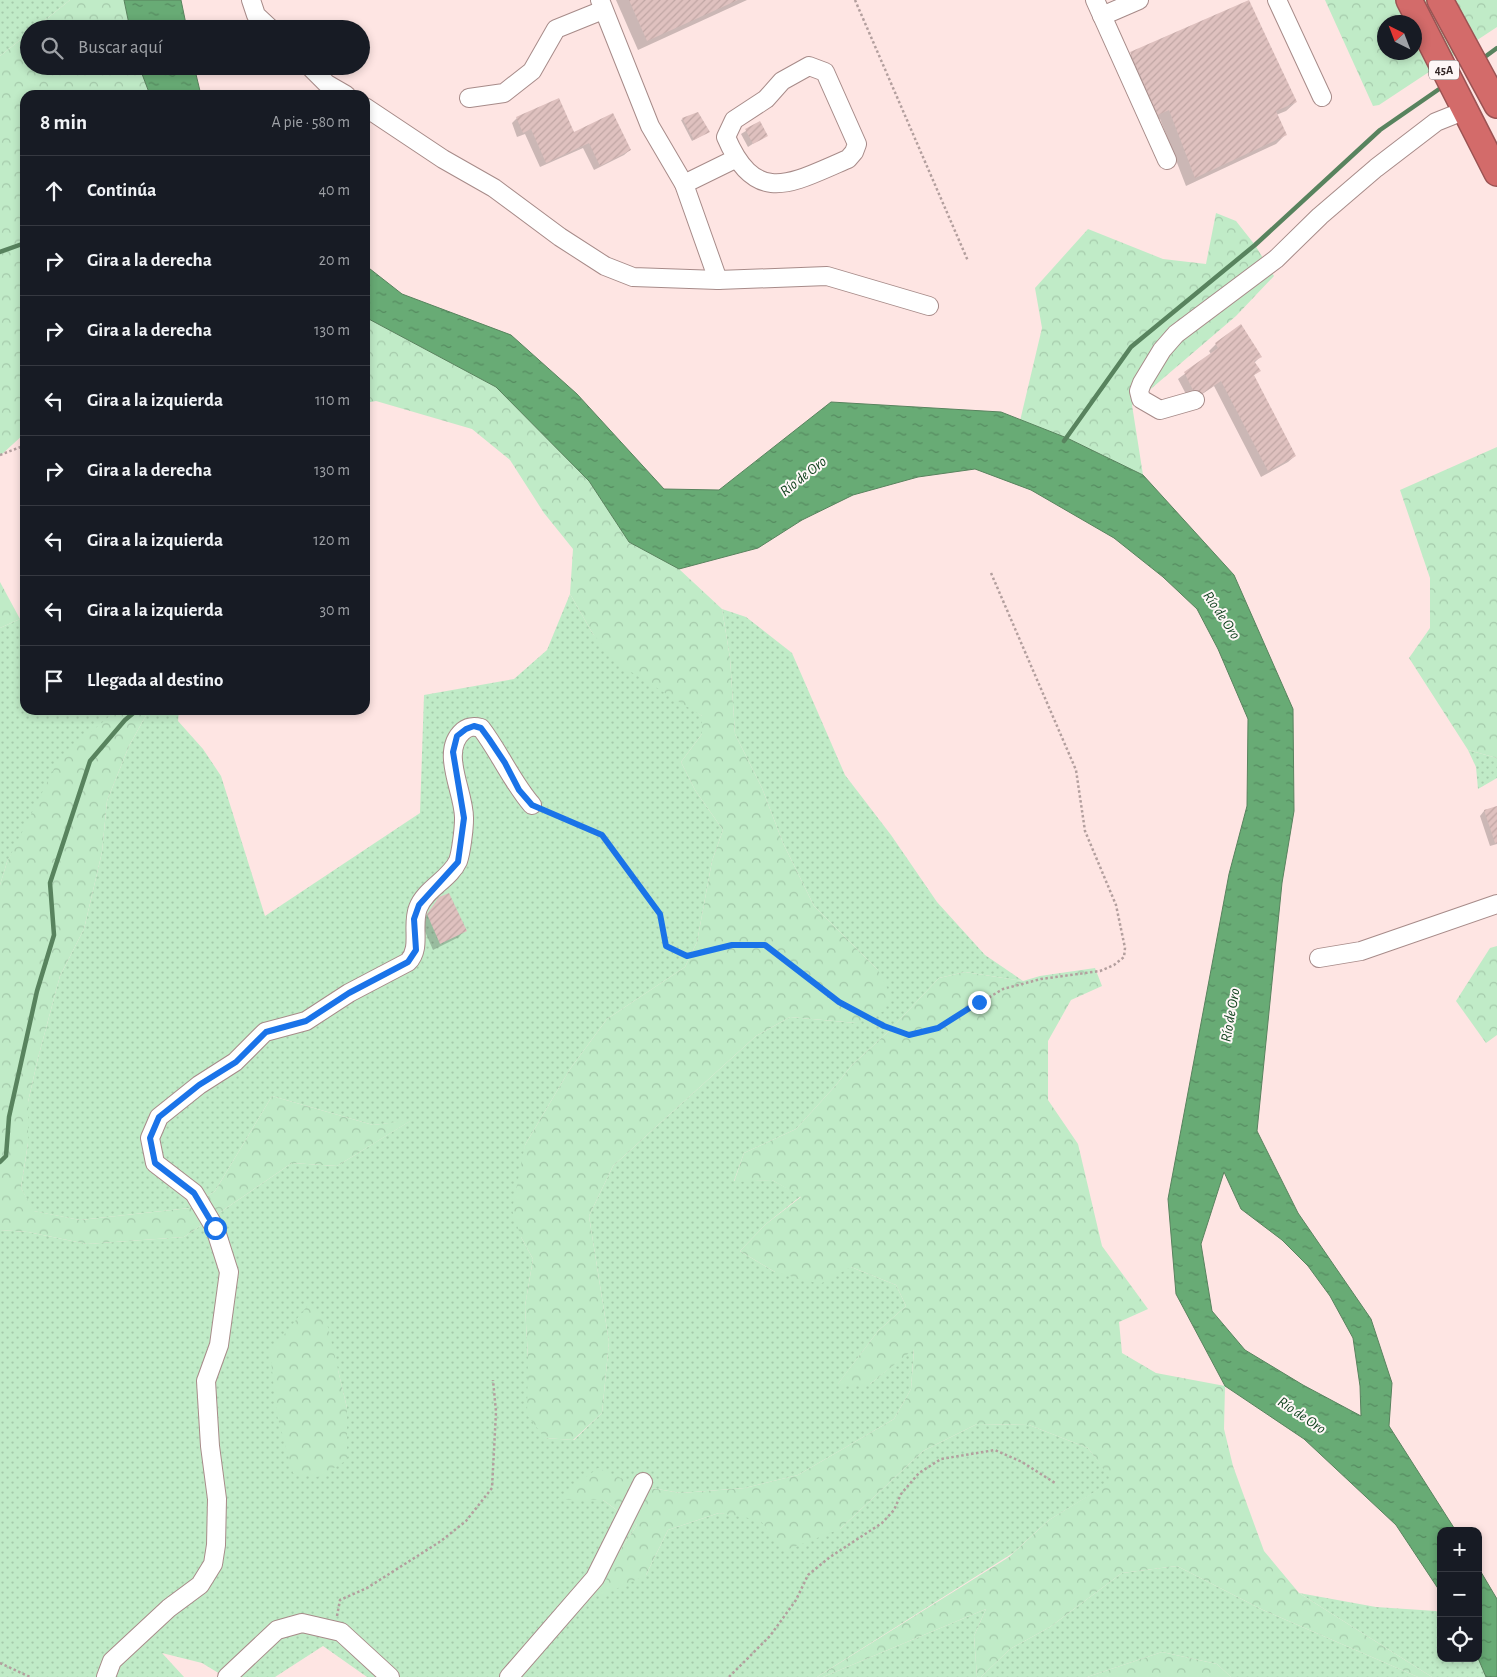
<!DOCTYPE html>
<html lang="es">
<head>
<meta charset="utf-8">
<style>
	:root { --surface:#171b24; --page:#20242c; --text:#f1f3f6; --muted:#9ea1a6; --line:#363941 }
	body { margin:0; font-family:"Alegreya Sans",sans-serif; background:var(--page); color:var(--text) }
	.controls { position:absolute; right:15px; bottom:15px; display:grid; overflow:hidden; border-radius:10px; box-shadow:0 2px 8px #0003 }
	.controls button { width:45px; height:45px; display:grid; place-items:center; padding:0; border:0; border-bottom:1px solid var(--line); background:var(--surface); color:var(--text); font:25px sans-serif }
	.compass { position:absolute; left:1377px; top:15px; width:45px; height:45px; border-radius:50%; background:var(--surface); box-shadow:0 2px 8px #0003; rotate:318deg }
	.stop { position:absolute; width:15px; height:15px; margin:-11px; border:4px solid #1a73e8; border-radius:50%; background:#fff }
	.stop.end { background:#1a73e8; border-color:#fff; box-shadow:0 1px 5px #0008 }
	.list { margin:0; padding:0; list-style:none }
	h2 { display:flex; justify-content:space-between; align-items:center; height:65px; margin:0; padding:0 20px; font-size:21px }
	h2 small { font-size:16px; font-weight:400; color:var(--muted) }
	.list li { display:grid; grid-template-columns:32px 1fr auto; gap:15px; align-items:center; box-sizing:border-box; height:70px; padding:0 20px; border-top:1px solid var(--line) }
	.list b { display:block; font-size:19px; white-space:nowrap }
	.list em { font-size:16px; font-style:normal; color:var(--muted) }
	.icon { flex:none; width:28px; height:28px; fill:none; stroke:currentColor; stroke-width:2; stroke-linecap:round; stroke-linejoin:round }
	.map { position:relative; flex:none; width:1497px; height:1677px; overflow:hidden }
	.search { position:absolute; background:var(--surface); box-shadow:0 2px 8px #0003; left:20px; top:20px; width:350px; height:55px; display:flex; align-items:center; gap:12px; box-sizing:border-box; padding:0 18px; border-radius:28px; color:var(--muted); font-size:19px }
	.panel { position:absolute; background:var(--surface); box-shadow:0 2px 8px #0003; left:20px; top:90px; width:350px; height:625px; border-radius:15px }
	.map>svg:first-child { display:block }
	.grass { fill:url(#grass-dots); fill-rule:evenodd }
	.forest { fill:url(#forest-crowns); fill-rule:evenodd }
	.water { fill:url(#water-ripples); stroke:#58835e; fill-rule:evenodd }
	.shadow { fill:#0003 }
	.lines { fill:none; stroke-linecap:round; stroke-linejoin:round }
	.stream { stroke:#58835e; stroke-width:4.5 }
	.building { fill:url(#building-hatch) }
	.minor-casing { stroke:#a78b89; stroke-width:20 }
	.highway-casing { stroke:#9b5353; stroke-width:28 }
	.path { stroke:#b39f9e; stroke-width:2.5; stroke-dasharray:2.5 2.5; stroke-linecap:butt }
	.minor { stroke:#fff; stroke-width:18 }
	.highway { stroke:#d36b6a; stroke-width:25 }
	.route { stroke:#1a73e8; stroke-width:6 }
	.labels { text-anchor:middle; stroke-width:4; stroke-linejoin:round; paint-order:stroke }
	.shield { fill:#fef7f7; stroke:#706565; stroke-width:1 }
	.shield-label { font-size:12px; font-weight:bold; fill:#332727 }
	.water-label { font-size:15px; font-style:italic; fill:#11431f; stroke:#fef7f7 }
</style>
</head>
<body>
<div class="map">
<svg width="1497" height="1677" viewBox="0 0 1497 1677">
	<defs>
		<pattern id="grass-dots" width="8" height="8" patternUnits="userSpaceOnUse" patternTransform="scale(1.25)"><rect width="8" height="8" fill="#c0ebc7"/><path d="M2 2h.1M6 6h.1" fill="none" stroke="#a5caab" stroke-width="1.8" stroke-linecap="round"/></pattern>
		<pattern id="forest-crowns" width="20" height="18" patternUnits="userSpaceOnUse" patternTransform="scale(1.25)"><rect width="20" height="18" fill="#c0ebc7"/><path d="M2 6a3 3 0 1 1 6 0M12 15a3 3 0 1 1 6 0" fill="none" stroke="#a5caab"/></pattern>
		<pattern id="water-ripples" width="26" height="14" patternUnits="userSpaceOnUse" patternTransform="scale(1.25)"><rect width="26" height="14" fill="#68ab75"/><path d="M2 4q2-2 4 0t4 0M15 11q2-2 4 0t4 0" fill="none" stroke="#568b60"/></pattern>
		<pattern id="building-hatch" width="6" height="6" patternUnits="userSpaceOnUse" patternTransform="scale(1.25)"><rect width="6" height="6" fill="#dfc1bf"/><path d="M-1 1l2-2M0 6l6-6M5 7l2-2" fill="none" stroke="#c0a6a4"/></pattern>
	</defs>
	<rect width="100%" height="100%" fill="#fee5e3"/>
	<g class="grass">
		<path d="M0,0H70L34,29H29V33L0,56Z"/>
		<path d="M570,594L593,634L702,716V734L681,762L695,790L723,830L712,861L697,942L685,967L607,1019L570,1069L525,1145L521,1237L533,1259L525,1306L528,1358L545,1438L574,1440L602,1413L609,1342L589,1216L613,1166L756,1036L790,1017L856,1023L878,970L814,906L783,843L762,788L735,734L730,658L722,609L746,617L792,653L845,775L891,835L937,902L985,955L1023,981L965,972L939,978L888,1032L852,1065L836,1085L796,1129L744,1153L734,1181L772,1180L801,1196L766,1224L740,1251L775,1272L851,1267L896,1285L906,1306L878,1331L838,1384H870L914,1348L911,1389L894,1419L798,1475L745,1488L681,1493L639,1486L557,1500H603L637,1525L615,1558L646,1575L668,1530L719,1513L840,1529L923,1451L977,1424L1029,1425L1088,1448L1113,1481L1049,1520L1013,1553L817,1677H367L323,1646L275,1677H225L202,1663L162,1653L184,1677H0V1230L28,1232L87,1244L184,1237L292,1163L337,1166L410,1121L373,1125L272,1096L215,1191L190,1208L80,1220L33,1211L21,1188L28,1143V1102L38,1058L60,976L84,929L102,852L107,801L129,746L149,710H179L178,721L203,749L221,776L265,916L420,813L424,695L514,679L547,650ZM338,1370L347,1408L293,1473Z"/>
		<path d="M20,619L25,627V710H118L22,836L7,862L0,885V628Z"/>
		<path d="M1468,750L1497,758V778L1478,789L1476,767Z"/>
		<path d="M1177,1566L1263,1610L1418,1677H1231L1217,1664L1162,1652L1087,1677H981L1010,1649L1050,1627L1122,1573Z"/>
		<path d="M1299,1593L1376,1607L1436,1611L1441,1614V1658H1478L1486,1677H1432Z"/>
		<path d="M986,1609L974,1636L977,1677H823Z"/>
	</g>
	<g class="forest">
		<path d="M70,0H124L130,29H34Z"/>
		<path d="M1325,0H1497V27L1379,105L1373,106ZM1384,22H1414V52H1384Z"/>
		<path d="M29,33V66H139L150,95H25V433L0,456V56Z"/>
		<path d="M1216,213L1236,221L1255,245L1274,276L1236,316L1132,405L1143,475L1067,438L1020,421L1042,328L1035,288L1088,229L1163,259L1206,264Z"/>
		<path d="M365,317L496,387L589,481L629,542L679,569L722,609L730,658L735,734L762,788L783,843L814,906L878,970L891,996L884,1011L856,1023L790,1017L756,1036L613,1166L589,1216L609,1342L602,1413L573,1440L545,1438L527,1415L528,1358L525,1306L533,1259L521,1237L512,1210L525,1145L570,1069L607,1019L685,967L697,942L712,861L723,830L695,790L681,762L702,734V716L620,665L593,634L570,594L573,549L544,513L510,460L472,429L376,401L365,403Z"/>
		<path d="M1497,447V758L1468,750L1409,658L1430,628V578L1400,490Z"/>
		<path d="M0,582L20,619L0,628Z"/>
		<path d="M117,710H149L129,746L107,801L102,852L84,929L60,976L38,1058L28,1102V1143L21,1188L34,1211L80,1220L190,1208L215,1191L272,1096L373,1125L412,1120L337,1166L292,1163L184,1237L87,1244L28,1232L0,1230V885L7,862L59,759Z"/>
		<path d="M1497,946V1035L1486,1043L1456,1001L1490,948Z"/>
		<path d="M1095,968L1102,986L1071,1000L1048,1041V1100L1078,1144L1102,1246L1148,1309L1119,1322L1122,1353L1156,1373L1225,1386L1224,1429L1233,1466L1264,1551L1299,1593L1432,1677H1418L1263,1610L1177,1566L1122,1573L1050,1627L1010,1649L981,1677H977L974,1636L986,1609L823,1677H817L1009,1557L1049,1520L1112,1481L1088,1448L1029,1425L977,1424L923,1451L840,1529L784,1551L760,1520L719,1513L668,1530L646,1575L599,1597L615,1558L637,1525L603,1500H556L598,1468L639,1486L681,1493L745,1488L798,1475L894,1419L911,1389L914,1349L870,1384L837,1385L878,1331L906,1306L896,1285L851,1267L820,1284L775,1272L740,1251L766,1224L801,1197L772,1180L734,1182L744,1153L796,1129L836,1085L852,1065L888,1032L939,978L965,972L1023,981L1040,976Z"/>
		<path d="M309,1304L328,1327L347,1408V1460L319,1477L293,1473L277,1415L270,1352Z"/>
		<path d="M1162,1652L1217,1664L1231,1677H1087Z"/>
	</g>
	<g class="water">
		<path d="M124,0H181L187,29H130Z"/>
		<path d="M139,66H194L200,91L203,95H150Z"/>
		<path d="M365,265L402,294L511,335L577,394L664,489L719,490L831,402L1001,412L1067,438L1143,475L1234,575L1293,709L1294,811L1282,883L1257,1131L1298,1213L1371,1319L1392,1383L1389,1426L1456,1531H1441V1593L1396,1525L1304,1439L1225,1386L1176,1294L1168,1199L1229,874L1247,806L1248,719L1218,649L1197,609L1163,577L1114,538L1031,490L975,469L918,477L853,495L802,520L758,548L679,569L629,542L589,481L496,387L365,317ZM1224,1172L1241,1209L1282,1240L1308,1266L1330,1296L1353,1338L1360,1386L1361,1416L1303,1385L1245,1350L1212,1311L1201,1244Z"/>
		<path d="M1478,1567L1497,1599V1677H1486L1478,1658Z"/>
	</g>
	<g class="shadow">
		<path d="M616,0H747L638,50Z"/>
		<path d="M1131,54L1296,102L1286,111L1276,115L1285,135L1276,144L1186,186L1160,119L1149,123L1122,63Z"/>
		<path d="M517,118L573,134L630,150L624,155L594,170L583,148L540,167L525,134L517,137L512,123Z"/>
		<path d="M683,119L708,132L692,141L681,120Z"/>
		<path d="M760,122L766,135L748,147L741,134Z"/>
		<path d="M1216,344L1260,357L1254,363L1259,371L1253,376L1295,456L1288,462L1261,477L1214,386L1195,399L1187,396L1178,379L1211,354L1209,351Z"/>
		<path d="M1497,807V844L1490,846L1480,816L1484,811Z"/>
		<path d="M440,898L465,930L459,937L433,950L421,922Z"/>
	</g>
	<g class="lines">
		<g class="stream">
			<path d="M1482,59L1497,48"/>
			<path d="M0,252L25,243"/>
			<path d="M1064,441L1131,347L1255,245L1380,130L1445,85"/>
			<path d="M0,1162L6,1156L9,1117L37,991L54,935L50,883L90,761L125,720L137,710"/>
		</g>
	</g>
	<g class="building">
		<path d="M629,0H738L647,41Z"/>
		<path d="M1249,0L1297,102L1276,111L1287,135L1195,178L1169,110L1158,115L1130,52Z"/>
		<path d="M559,98L574,132L613,113L631,150L600,166L589,143L546,163L531,129L523,133L516,117Z"/>
		<path d="M698,112L710,132L694,140L682,118Z"/>
		<path d="M760,121L768,136L753,144L745,129Z"/>
		<path d="M1241,324L1262,357L1254,361L1261,371L1254,375L1296,456L1268,471L1221,381L1203,393L1193,390L1184,372L1218,348L1215,343Z"/>
		<path d="M1497,806V843H1495L1484,810Z"/>
		<path d="M449,893L467,931L440,944L427,914L439,897Z"/>
	</g>
	<g class="lines">
		<g class="minor-casing">
			<g id="minor">
				<path d="M251,0L256,15L271,29"/>
				<path d="M600,0L650,126L684,184L718,280"/>
				<path d="M1095,0L1167,160"/>
				<path d="M1277,0L1322,97"/>
				<path d="M1102,16L1139,0"/>
				<path d="M309,66L327,84L346,95"/>
				<path d="M809,66L825,72L857,144L854,152L848,159C793,182 756,208 726,137L734,120L766,99L782,81Z"/>
				<path d="M469,98L504,93L532,71L556,29L603,10"/>
				<path d="M365,107L443,159L494,188L560,237L605,266L633,277L718,280L827,276L929,306"/>
				<path d="M684,184L735,159"/>
				<path d="M1195,400L1160,410L1141,399L1139,391L1142,383L1162,350L1176,334L1276,259L1320,216L1376,168L1436,122L1466,110"/>
				<path d="M1319,958L1361,951L1497,904"/>
				<path d="M106,1677L112,1661L169,1608L200,1585L213,1564L216,1545L217,1499L210,1446L206,1381L219,1345L229,1272L215,1228L194,1193L155,1163L150,1138L159,1117L199,1085L235,1062L265,1032L306,1021L349,993L408,962C422,948 411,926 418,908C425,889 450,879 458,861C461,853 464,829 464,819C465,793 439,752 463,731C469,726 474,726 481,728C500,753 512,782 532,805"/>
				<path d="M227,1677L277,1630L302,1623L341,1632L390,1677"/>
				<path d="M509,1677L595,1578L643,1482"/>
			</g>
		</g>
		<g class="highway-casing">
			<g id="highway">
				<path d="M1409,0L1497,173"/>
				<path d="M1440,0L1497,105"/>
			</g>
		</g>
		<g class="path">
			<path d="M855,0L968,261"/>
			<path d="M0,455L23,446"/>
			<path d="M546,811L602,835L660,914L666,947L687,956L732,945H765L839,1002L884,1026L909,1035L938,1028L1003,989L1041,979L1100,971L1114,965L1124,957L1125,948L1116,905L1085,831L1076,770L991,573"/>
			<path d="M337,1616L340,1600L367,1588L441,1541L466,1521L492,1488L496,1412L493,1380"/>
			<path d="M0,1663L30,1677"/>
			<path d="M729,1677L770,1636L796,1600L808,1575L830,1557L882,1523L894,1510L901,1494L919,1473L941,1459L995,1450L1022,1462L1055,1483"/>
		</g>
		<use href="#minor" class="minor"/>
		<use href="#highway" class="highway"/>
	</g>
	<g class="lines">
		<path class="route" d="M215,1228L194,1193L155,1163L150,1138L159,1117L199,1085L236,1062L266,1032L306,1021L349,993L408,962L416,950L414,919L419,905L458,862L464,818L453,752L457,736L466,729L474,726L481,728L489,739L505,763L519,790L532,805L602,835L660,914L666,946L687,956L732,945H765L839,1002L884,1026L909,1035L938,1028L979,1002"/>
	</g>
	<g class="labels">
		<rect class="shield" x="1429" y="60.5" width="30" height="19" rx="4"/>
		<g class="shield-label">
			<text x="1444" y="74">45A</text>
		</g>
		<g class="water-label">
			<text transform="translate(803 476) rotate(-38)" y="5">Río de Oro</text>
			<text transform="translate(1222 615) rotate(56)" y="5">Río de Oro</text>
			<text transform="translate(1230 1015) rotate(-80)" y="5">Río de Oro</text>
			<text transform="translate(1302 1415) rotate(34)" y="5">Río de Oro</text>
		</g>
	</g>
</svg>
<div class="controls">
<button>+</button>
<button>−</button>
<button><svg class="icon" aria-label="locate" viewBox="0 0 24 24"><circle cx="12" cy="12" r="6"/><path d="M12 2v4M12 18v4M2 12h4M18 12h4"/></svg></button>
</div>
<svg class="compass" viewBox="-18 -18 36 36"><path d="M0-13l5 13h-10z" fill="#e53935"/><path d="M0 13l5-13h-10z" fill="#9ea1a6"/></svg>
<div class="stop" style="left:215px;top:1228px"></div>
<div class="stop end" style="left:979px;top:1002px"></div>
<div class="search"><svg class="icon" aria-label="search" viewBox="0 0 24 24"><circle cx="10" cy="10" r="6"/><path d="M15 15l6 6"/></svg>Buscar aquí</div>
<section class="panel">
<h2>8 min<small>A pie · 580 m</small></h2>
<ul class="list">
<li><svg class="icon" aria-label="ahead" viewBox="0 0 24 24"><path d="M12 20V5M6 11l6-6 6 6"/></svg><div><b>Continúa</b></div><em>40 m</em></li>
<li><svg class="icon" aria-label="right" viewBox="0 0 24 24"><path d="M7 20v-9h11M14 6l5 5-5 5"/></svg><div><b>Gira a la derecha</b></div><em>20 m</em></li>
<li><svg class="icon" aria-label="right" viewBox="0 0 24 24"><path d="M7 20v-9h11M14 6l5 5-5 5"/></svg><div><b>Gira a la derecha</b></div><em>130 m</em></li>
<li><svg class="icon" aria-label="left" viewBox="0 0 24 24"><path d="M17 20v-9H6M10 6l-5 5 5 5"/></svg><div><b>Gira a la izquierda</b></div><em>110 m</em></li>
<li><svg class="icon" aria-label="right" viewBox="0 0 24 24"><path d="M7 20v-9h11M14 6l5 5-5 5"/></svg><div><b>Gira a la derecha</b></div><em>130 m</em></li>
<li><svg class="icon" aria-label="left" viewBox="0 0 24 24"><path d="M17 20v-9H6M10 6l-5 5 5 5"/></svg><div><b>Gira a la izquierda</b></div><em>120 m</em></li>
<li><svg class="icon" aria-label="left" viewBox="0 0 24 24"><path d="M17 20v-9H6M10 6l-5 5 5 5"/></svg><div><b>Gira a la izquierda</b></div><em>30 m</em></li>
<li><svg class="icon" aria-label="arrive" viewBox="0 0 24 24"><path d="M6 21V4h12l-3 4 3 4H6"/></svg><div><b>Llegada al destino</b></div></li>
</ul>
</section>
</div>
</body>
</html>
